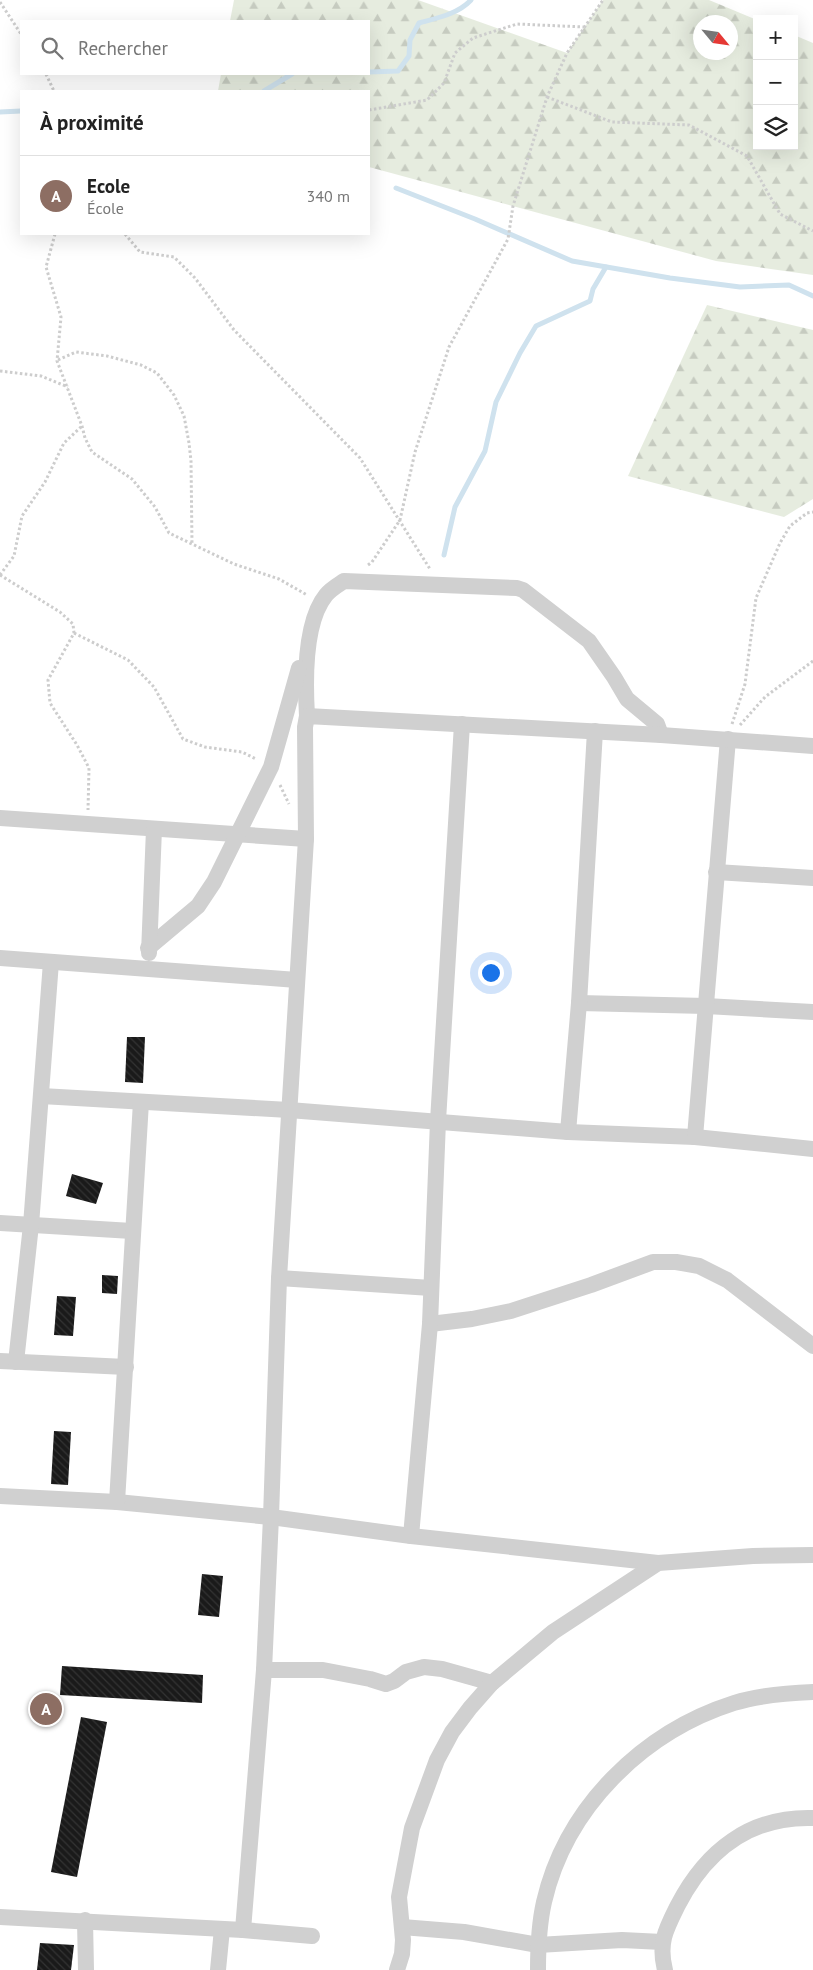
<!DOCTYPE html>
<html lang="fr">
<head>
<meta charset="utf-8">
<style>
	:root { --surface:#fff; --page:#f6f6f6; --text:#222; --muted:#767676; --line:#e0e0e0; --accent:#7c3aed }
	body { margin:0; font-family:"PT Sans",sans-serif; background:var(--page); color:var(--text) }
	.controls { position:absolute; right:15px; top:15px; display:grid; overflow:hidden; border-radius:0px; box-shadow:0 5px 20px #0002 }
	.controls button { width:45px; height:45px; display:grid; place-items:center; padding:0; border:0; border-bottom:1px solid var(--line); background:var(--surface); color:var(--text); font:25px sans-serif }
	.compass { position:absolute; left:693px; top:15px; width:45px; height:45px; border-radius:50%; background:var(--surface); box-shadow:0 5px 20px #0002; rotate:119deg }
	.you { position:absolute; left:490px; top:972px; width:18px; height:18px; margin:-12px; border:4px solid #fff; border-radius:50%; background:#1a73e8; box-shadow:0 0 0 8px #1a73e833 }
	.badge { display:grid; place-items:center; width:32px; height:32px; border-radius:50%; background:var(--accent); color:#fff; font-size:16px; font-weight:700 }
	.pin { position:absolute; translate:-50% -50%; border:2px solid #fff; box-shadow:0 1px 5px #0006 }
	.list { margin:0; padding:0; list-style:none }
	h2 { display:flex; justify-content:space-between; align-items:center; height:65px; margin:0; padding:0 20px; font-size:21px }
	h2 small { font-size:16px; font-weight:400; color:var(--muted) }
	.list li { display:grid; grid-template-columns:32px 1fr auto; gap:15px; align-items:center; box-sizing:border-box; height:80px; padding:0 20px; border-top:1px solid var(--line) }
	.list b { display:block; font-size:19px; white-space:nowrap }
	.list p { margin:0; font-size:16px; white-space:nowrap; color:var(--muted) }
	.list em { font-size:16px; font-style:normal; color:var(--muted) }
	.icon { flex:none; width:28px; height:28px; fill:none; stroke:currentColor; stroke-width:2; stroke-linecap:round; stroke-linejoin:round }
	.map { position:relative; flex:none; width:813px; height:1970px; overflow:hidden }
	.search { position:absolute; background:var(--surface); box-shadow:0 5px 20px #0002; left:20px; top:20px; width:350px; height:55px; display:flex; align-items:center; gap:12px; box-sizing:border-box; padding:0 18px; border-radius:0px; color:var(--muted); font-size:19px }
	.panel { position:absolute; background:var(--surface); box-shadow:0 5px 20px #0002; left:20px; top:90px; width:350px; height:145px; border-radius:0px }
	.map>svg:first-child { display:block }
	.forest { fill:url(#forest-firs); fill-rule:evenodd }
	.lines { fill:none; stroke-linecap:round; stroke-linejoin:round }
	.stream { stroke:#cfe2ee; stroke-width:5 }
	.building { fill:url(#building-back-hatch) }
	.path { stroke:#cdcdcd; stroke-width:3; stroke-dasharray:2.5 2.5; stroke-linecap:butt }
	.minor { stroke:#d0d0d0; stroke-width:16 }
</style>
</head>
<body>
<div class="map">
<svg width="813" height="1970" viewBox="0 0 813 1970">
	<defs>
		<pattern id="forest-firs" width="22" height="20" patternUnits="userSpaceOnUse" patternTransform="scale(1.25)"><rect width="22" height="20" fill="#e6ecdf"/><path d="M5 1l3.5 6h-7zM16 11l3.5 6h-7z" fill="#c6cbc0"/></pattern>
		<pattern id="building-back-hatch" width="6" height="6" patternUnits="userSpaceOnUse" patternTransform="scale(1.25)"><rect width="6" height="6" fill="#1a1a1a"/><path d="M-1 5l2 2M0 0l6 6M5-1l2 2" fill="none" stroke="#333"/></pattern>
	</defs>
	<rect width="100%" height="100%" fill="#fff"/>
	<g class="forest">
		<path d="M234,0H418L567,53L603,0H709L757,20V146H794V35L813,43V275L716,261L369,167V91H218L221,74H369V21H230ZM700,22H730V52H700Z"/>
		<path d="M707,305L813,330V499L784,517L628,476Z"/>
	</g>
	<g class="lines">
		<g class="stream">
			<path d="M369,72L398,71L409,56L410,40L419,23C437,18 458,14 471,0"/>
			<path d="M264,91L292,74"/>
			<path d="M0,112L21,111"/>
			<path d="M396,188L475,219L572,261L670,278L740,287L789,285L813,296"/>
			<path d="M444,555L455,507L485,451L496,402L520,353L536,326L590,301L593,289L606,267"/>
		</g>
	</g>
	<g class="building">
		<path d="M127,1037H145L143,1083L125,1082Z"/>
		<path d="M72,1174L103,1183L96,1204L66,1196Z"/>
		<path d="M102,1275L118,1276L117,1294L102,1293Z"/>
		<path d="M57,1296L76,1297L73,1336L54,1335Z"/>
		<path d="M54,1431L71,1432L68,1485L51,1484Z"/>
		<path d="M202,1574L223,1576L219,1617L198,1615Z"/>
		<path d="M62,1666L203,1675L202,1703L60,1695Z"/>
		<path d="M81,1717L107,1722L77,1877L51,1872Z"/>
		<path d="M40,1943L74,1945L71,1970H37Z"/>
	</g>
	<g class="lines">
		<g class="path">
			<path d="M0,2L21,34"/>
			<path d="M46,74L54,91"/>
			<path d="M547,97L612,122L689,125L747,156L780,214L813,231"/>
			<path d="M369,110L427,100L444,83L455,53L473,38L517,24L584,27"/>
			<path d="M55,234L46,267L61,317L57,361L82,426L85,438L92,452L132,479L155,507L169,533L234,564L279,579L307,595"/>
			<path d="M125,234L140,252L174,257L195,278L234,330L360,458L430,569"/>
			<path d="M58,360L76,352L107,356L141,365L157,373L174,395L184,416L189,443L191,461L192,544"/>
			<path d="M0,371L41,376L68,387"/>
			<path d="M368,565L372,562L400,520L415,452L449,347L508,239L513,206L547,97L567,53L603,0"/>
			<path d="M0,575L60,612L73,624L74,633L48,680L50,703L77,745L89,768L88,810"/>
			<path d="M0,575L14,556L22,516L45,482L64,443L82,426"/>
			<path d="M74,633L128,660L154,687L183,739L205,747L242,752L256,759"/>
			<path d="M732,724L745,684L756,598L780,543L790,526L807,513L813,512"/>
			<path d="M740,725L765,697L813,661"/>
			<path d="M280,785L289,804"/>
		</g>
		<g class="minor">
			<path d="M307,716C305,682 304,622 326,595C331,589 338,585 344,581L517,588L523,590L589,641L614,677L627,699L657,724L661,735"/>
			<path d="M0,818L306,839"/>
			<path d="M716,872L813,878"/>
			<path d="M148,948L198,906L214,882L271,767L299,668"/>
			<path d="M149,953L154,829"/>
			<path d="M0,958L297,980"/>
			<path d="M579,1003L706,1006L813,1012"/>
			<path d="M41,1096L289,1110L568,1132L695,1137L813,1149"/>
			<path d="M568,1132L579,1003L595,731"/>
			<path d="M695,1137L728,739"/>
			<path d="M0,1223L132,1231"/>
			<path d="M279,1278L431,1288"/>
			<path d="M430,1324L472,1319L511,1311L591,1285L653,1262H676L699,1266L727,1280L813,1346"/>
			<path d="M0,1361L126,1367"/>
			<path d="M16,1362L31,1225L51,962"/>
			<path d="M0,1496L117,1502L271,1517L411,1536L658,1563"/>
			<path d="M117,1502L141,1102"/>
			<path d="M411,1536L430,1324L438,1121L462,724"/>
			<path d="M264,1670H323L370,1679L386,1684L394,1681L406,1672L424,1667L442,1669L492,1683"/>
			<path d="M0,1917L243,1930L312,1936"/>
			<path d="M85,1920L86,1970"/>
			<path d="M402,1927L464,1932L538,1945L622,1940L662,1942"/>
			<path d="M243,1930L264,1670L271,1517L279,1278L306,839L305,727L307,716L661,735L813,746"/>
			<path d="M218,1970L222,1929"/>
			<path d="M397,1970L402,1954L403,1940L399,1897L412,1828L437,1760L452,1732L470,1708L492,1683L553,1632L658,1563L753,1556L813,1555"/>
			<path d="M538,1970C538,1948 539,1924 544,1902C566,1807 643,1732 734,1703C760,1695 787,1693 813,1692"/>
			<path d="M665,1970C658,1943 666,1929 678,1905C706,1851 750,1816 813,1818"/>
		</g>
	</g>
</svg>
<div class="controls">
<button>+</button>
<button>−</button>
<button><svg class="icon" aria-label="layers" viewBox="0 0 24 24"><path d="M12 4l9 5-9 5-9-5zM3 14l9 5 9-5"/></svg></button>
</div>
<svg class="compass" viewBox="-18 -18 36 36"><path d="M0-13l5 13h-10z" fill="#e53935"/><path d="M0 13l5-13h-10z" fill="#767676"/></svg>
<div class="you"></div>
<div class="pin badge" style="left:46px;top:1709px;background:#8d6e63">A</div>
<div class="search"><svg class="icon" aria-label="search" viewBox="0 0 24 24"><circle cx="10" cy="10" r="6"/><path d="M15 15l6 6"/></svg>Rechercher</div>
<section class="panel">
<h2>À proximité<small></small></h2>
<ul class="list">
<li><span class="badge" style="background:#8d6e63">A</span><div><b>Ecole</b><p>École</p></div><em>340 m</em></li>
</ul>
</section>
</div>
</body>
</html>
